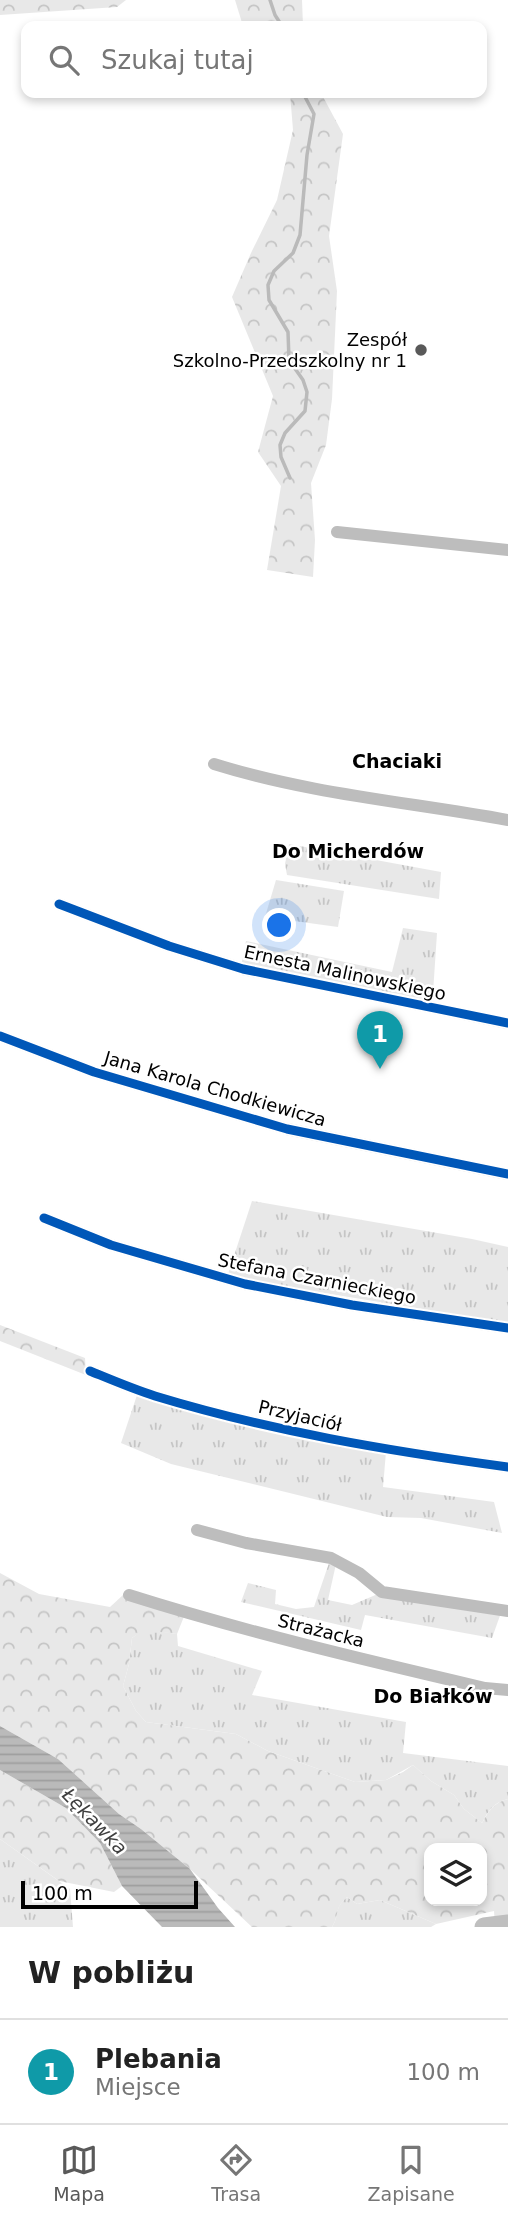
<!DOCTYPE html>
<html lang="pl">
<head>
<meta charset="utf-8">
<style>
	:root { --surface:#fff; --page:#f6f6f6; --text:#222; --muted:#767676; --line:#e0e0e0; --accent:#595959 }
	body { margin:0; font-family:"DejaVu Sans",sans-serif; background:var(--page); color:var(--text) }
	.controls { position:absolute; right:21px; bottom:21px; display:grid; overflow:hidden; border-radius:14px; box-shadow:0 4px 10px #0003 }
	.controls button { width:63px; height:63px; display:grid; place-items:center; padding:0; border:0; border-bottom:2px solid var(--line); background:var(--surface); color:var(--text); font:35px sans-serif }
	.scale { position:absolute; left:21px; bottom:18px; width:177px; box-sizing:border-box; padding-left:7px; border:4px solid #000; border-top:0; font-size:19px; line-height:24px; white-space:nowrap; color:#000; -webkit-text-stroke:5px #fff; paint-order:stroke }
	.you { position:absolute; left:280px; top:926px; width:24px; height:24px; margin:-18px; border:5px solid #fff; border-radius:50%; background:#1a73e8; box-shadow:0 0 0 10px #1a73e833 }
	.badge { display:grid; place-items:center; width:46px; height:46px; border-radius:50%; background:var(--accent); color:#fff; font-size:23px; font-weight:700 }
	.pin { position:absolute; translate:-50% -58px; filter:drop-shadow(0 2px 4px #0008) }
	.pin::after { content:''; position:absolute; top:37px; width:24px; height:21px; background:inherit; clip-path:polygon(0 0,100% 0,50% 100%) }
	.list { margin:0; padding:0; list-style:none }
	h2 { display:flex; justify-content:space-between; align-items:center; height:91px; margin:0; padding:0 28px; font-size:30px }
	h2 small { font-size:23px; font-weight:400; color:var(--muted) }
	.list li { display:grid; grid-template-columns:46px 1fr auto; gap:21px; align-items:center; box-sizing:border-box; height:105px; padding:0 28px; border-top:2px solid var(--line) }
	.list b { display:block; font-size:26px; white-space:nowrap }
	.list p { margin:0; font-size:23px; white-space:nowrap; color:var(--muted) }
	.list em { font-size:23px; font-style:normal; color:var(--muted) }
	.icon { flex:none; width:38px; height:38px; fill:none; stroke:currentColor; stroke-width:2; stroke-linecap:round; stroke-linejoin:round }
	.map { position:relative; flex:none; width:508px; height:1927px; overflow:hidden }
	.search { position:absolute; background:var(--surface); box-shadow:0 4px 10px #0003; left:21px; right:21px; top:21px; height:77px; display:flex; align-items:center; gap:18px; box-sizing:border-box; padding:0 24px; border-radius:14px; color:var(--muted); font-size:26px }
	.sheet { height:196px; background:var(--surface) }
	nav { display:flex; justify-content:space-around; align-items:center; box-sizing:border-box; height:98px; border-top:2px solid var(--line); background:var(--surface); font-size:19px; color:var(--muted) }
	nav a { display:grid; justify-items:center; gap:4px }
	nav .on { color:var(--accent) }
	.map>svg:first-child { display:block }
	.grass { fill:url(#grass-tufts) }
	.forest { fill:url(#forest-crowns); fill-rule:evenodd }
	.water { fill:url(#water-rules) }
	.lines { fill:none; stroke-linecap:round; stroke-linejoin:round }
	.stream { stroke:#bababa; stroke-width:3.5 }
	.minor { stroke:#bdbdbd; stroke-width:12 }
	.secondary { stroke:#bfbfbf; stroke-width:19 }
	.cycleway-casing { stroke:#fff; stroke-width:13 }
	.cycleway { stroke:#0057b8; stroke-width:9 }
	.poi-dot { fill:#595959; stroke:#fff; stroke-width:2.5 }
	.labels { text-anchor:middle; stroke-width:5; stroke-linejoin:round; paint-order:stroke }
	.poi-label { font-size:18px; fill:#000; stroke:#fff; text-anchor:end }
	.street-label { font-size:18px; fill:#000; stroke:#fff }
	.neighbourhood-label { font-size:19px; font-weight:bold; fill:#000; stroke:#fff }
	.water-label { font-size:19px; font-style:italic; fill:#3e3e3e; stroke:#fff }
</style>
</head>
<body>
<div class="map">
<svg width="508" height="1927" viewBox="0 0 508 1927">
	<defs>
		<pattern id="grass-tufts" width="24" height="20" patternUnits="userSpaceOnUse" patternTransform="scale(1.75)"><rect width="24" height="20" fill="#e8e8e8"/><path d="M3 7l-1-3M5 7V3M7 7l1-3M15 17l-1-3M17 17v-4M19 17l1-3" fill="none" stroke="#c5c5c5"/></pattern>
		<pattern id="forest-crowns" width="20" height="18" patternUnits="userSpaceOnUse" patternTransform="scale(1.75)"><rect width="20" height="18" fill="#e8e8e8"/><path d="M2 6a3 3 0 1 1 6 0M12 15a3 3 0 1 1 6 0" fill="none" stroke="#c5c5c5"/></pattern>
		<pattern id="water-rules" width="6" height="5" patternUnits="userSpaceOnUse" patternTransform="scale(1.75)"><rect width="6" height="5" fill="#bababa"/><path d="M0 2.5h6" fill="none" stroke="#9e9e9e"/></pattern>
	</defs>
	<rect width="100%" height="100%" fill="#fff"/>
	<g class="grass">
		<path d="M289,844L441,872L439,899L287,875L285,864Z"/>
		<path d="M276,880L344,891L338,927L265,917Z"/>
		<path d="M403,928L437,933L432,1008L241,966L246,941L392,972Z"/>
		<path d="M252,1201L472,1239L508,1247V1323L227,1277Z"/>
		<path d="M137,1395L386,1452L383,1487L494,1502L502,1533L421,1518L387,1517L171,1464L121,1443Z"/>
		<path d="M329,1563L336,1564L328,1600L352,1605L380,1593L502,1610L492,1638L365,1615L361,1630L241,1602L248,1583L276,1590L275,1604L296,1609L314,1607Z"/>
		<path d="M144,1629L177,1634L178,1646L262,1671L252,1695L406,1722L403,1753L508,1766V1799C494,1802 488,1811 482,1823L464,1809L454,1795L431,1781L413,1765L386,1780L355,1782L268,1751L236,1734L146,1722L136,1711L123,1686L129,1664L132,1638Z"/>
		<path d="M0,1839L70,1889L73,1927H0Z"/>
		<path d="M347,1897L357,1904L380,1900L436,1924L431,1927H332C340,1915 333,1909 347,1897Z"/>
	</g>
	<g class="forest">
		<path d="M0,0H126L117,7L0,15Z"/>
		<path d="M235,0H302L303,26H243Z"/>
		<path d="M290,93H321L343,134L329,236L337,291L332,399L326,445L311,483L315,540L313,577L267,570L281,486L258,452L273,396L232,297L251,253L277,200L293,130Z"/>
		<path d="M0,1325L85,1358L86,1375L0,1341Z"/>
		<path d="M0,1573L39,1594L110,1607L123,1595L185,1614L177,1634L144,1630L132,1638L129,1664L123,1686L136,1711L146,1722L236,1734L268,1751L355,1782L386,1780L403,1772L413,1765L431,1781L454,1795L464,1809L482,1823C488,1812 494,1802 508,1799V1927H495L494,1911L436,1924L380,1900L357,1904L347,1897C333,1910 340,1915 332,1927H252L190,1869L141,1829L119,1814L58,1759L0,1726ZM429,1848H482V1901H429Z"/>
		<path d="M0,1770L66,1808L100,1843L122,1886L114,1892L59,1881L0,1839Z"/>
	</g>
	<path class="water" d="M0,1726L58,1759L119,1814L141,1829L190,1869L218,1908L235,1927H162L122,1886L100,1843L66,1808L0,1770Z"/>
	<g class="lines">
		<g class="stream">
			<path d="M270,0L275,15L282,26"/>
			<path d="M290,478L281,457L280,445L285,433L305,411L307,392L303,380L289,360L288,332L269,300L268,285L274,271L293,253L300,235L307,155L314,114L303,93"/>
		</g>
		<g class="minor">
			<path d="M337,532L508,550"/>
			<path d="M214,764C310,794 409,802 508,820"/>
			<path d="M59,904L169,946L243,969L508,1023"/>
			<path d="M0,1036L94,1072L287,1129L508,1174"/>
			<path d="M44,1218L111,1245L245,1284L352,1305L508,1328"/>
			<path d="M90,1371C112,1380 133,1389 155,1396C270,1431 389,1451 508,1467"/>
			<path d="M197,1530L246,1543L331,1558L359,1573L382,1592L508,1611"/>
			<path d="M129,1595C246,1632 365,1660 485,1688L508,1690"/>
		</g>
		<path class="secondary" d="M484,1927L508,1924"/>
		<g class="cycleway-casing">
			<g id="cycleway">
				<path d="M59,904L169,946L243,969L508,1023"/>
				<path d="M0,1036L94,1072L287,1129L508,1174"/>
				<path d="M44,1218L111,1245L245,1284L352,1305L508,1328"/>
				<path d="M90,1371C112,1380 133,1389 155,1396C270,1431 389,1451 508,1467"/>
			</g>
		</g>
		<use href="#cycleway" class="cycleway"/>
	</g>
	<circle class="poi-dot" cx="421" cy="350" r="7"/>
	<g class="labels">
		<g class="poi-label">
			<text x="407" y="346">Zespół<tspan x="407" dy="21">Szkolno-Przedszkolny nr 1</tspan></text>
		</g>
		<g class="street-label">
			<text transform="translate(345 973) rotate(12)" y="6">Ernesta Malinowskiego</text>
			<text transform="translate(215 1089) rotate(16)" y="6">Jana Karola Chodkiewicza</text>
			<text transform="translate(317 1279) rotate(11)" y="6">Stefana Czarnieckiego</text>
			<text transform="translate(300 1416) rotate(13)" y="6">Przyjaciół</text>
			<text transform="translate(321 1631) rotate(14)" y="6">Strażacka</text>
		</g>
		<g class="neighbourhood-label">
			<text x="397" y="768">Chaciaki</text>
			<text x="348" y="858">Do Micherdów</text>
			<text x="433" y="1703">Do Białków</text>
		</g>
		<g class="water-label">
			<text transform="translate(95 1821) rotate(46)" y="7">Łękawka</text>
		</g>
	</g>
</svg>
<div class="controls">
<button><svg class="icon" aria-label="layers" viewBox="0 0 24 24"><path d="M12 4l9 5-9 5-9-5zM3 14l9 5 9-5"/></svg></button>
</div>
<div class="scale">100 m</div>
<div class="you"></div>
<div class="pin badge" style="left:380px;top:1069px;background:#0f9aa8">1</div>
<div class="search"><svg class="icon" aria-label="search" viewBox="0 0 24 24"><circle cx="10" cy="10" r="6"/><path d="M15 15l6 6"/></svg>Szukaj tutaj</div>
</div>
<section class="sheet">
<h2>W pobliżu<small></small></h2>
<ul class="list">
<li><span class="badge" style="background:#0f9aa8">1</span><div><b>Plebania</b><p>Miejsce</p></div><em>100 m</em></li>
</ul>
</section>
<nav>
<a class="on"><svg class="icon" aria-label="map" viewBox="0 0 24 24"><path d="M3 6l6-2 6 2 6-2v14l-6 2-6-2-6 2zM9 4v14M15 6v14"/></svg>Mapa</a>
<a><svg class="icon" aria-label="directions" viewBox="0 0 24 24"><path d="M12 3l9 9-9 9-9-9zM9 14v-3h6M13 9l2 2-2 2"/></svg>Trasa</a>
<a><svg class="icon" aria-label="saved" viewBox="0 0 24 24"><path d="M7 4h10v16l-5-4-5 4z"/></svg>Zapisane</a>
</nav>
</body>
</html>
